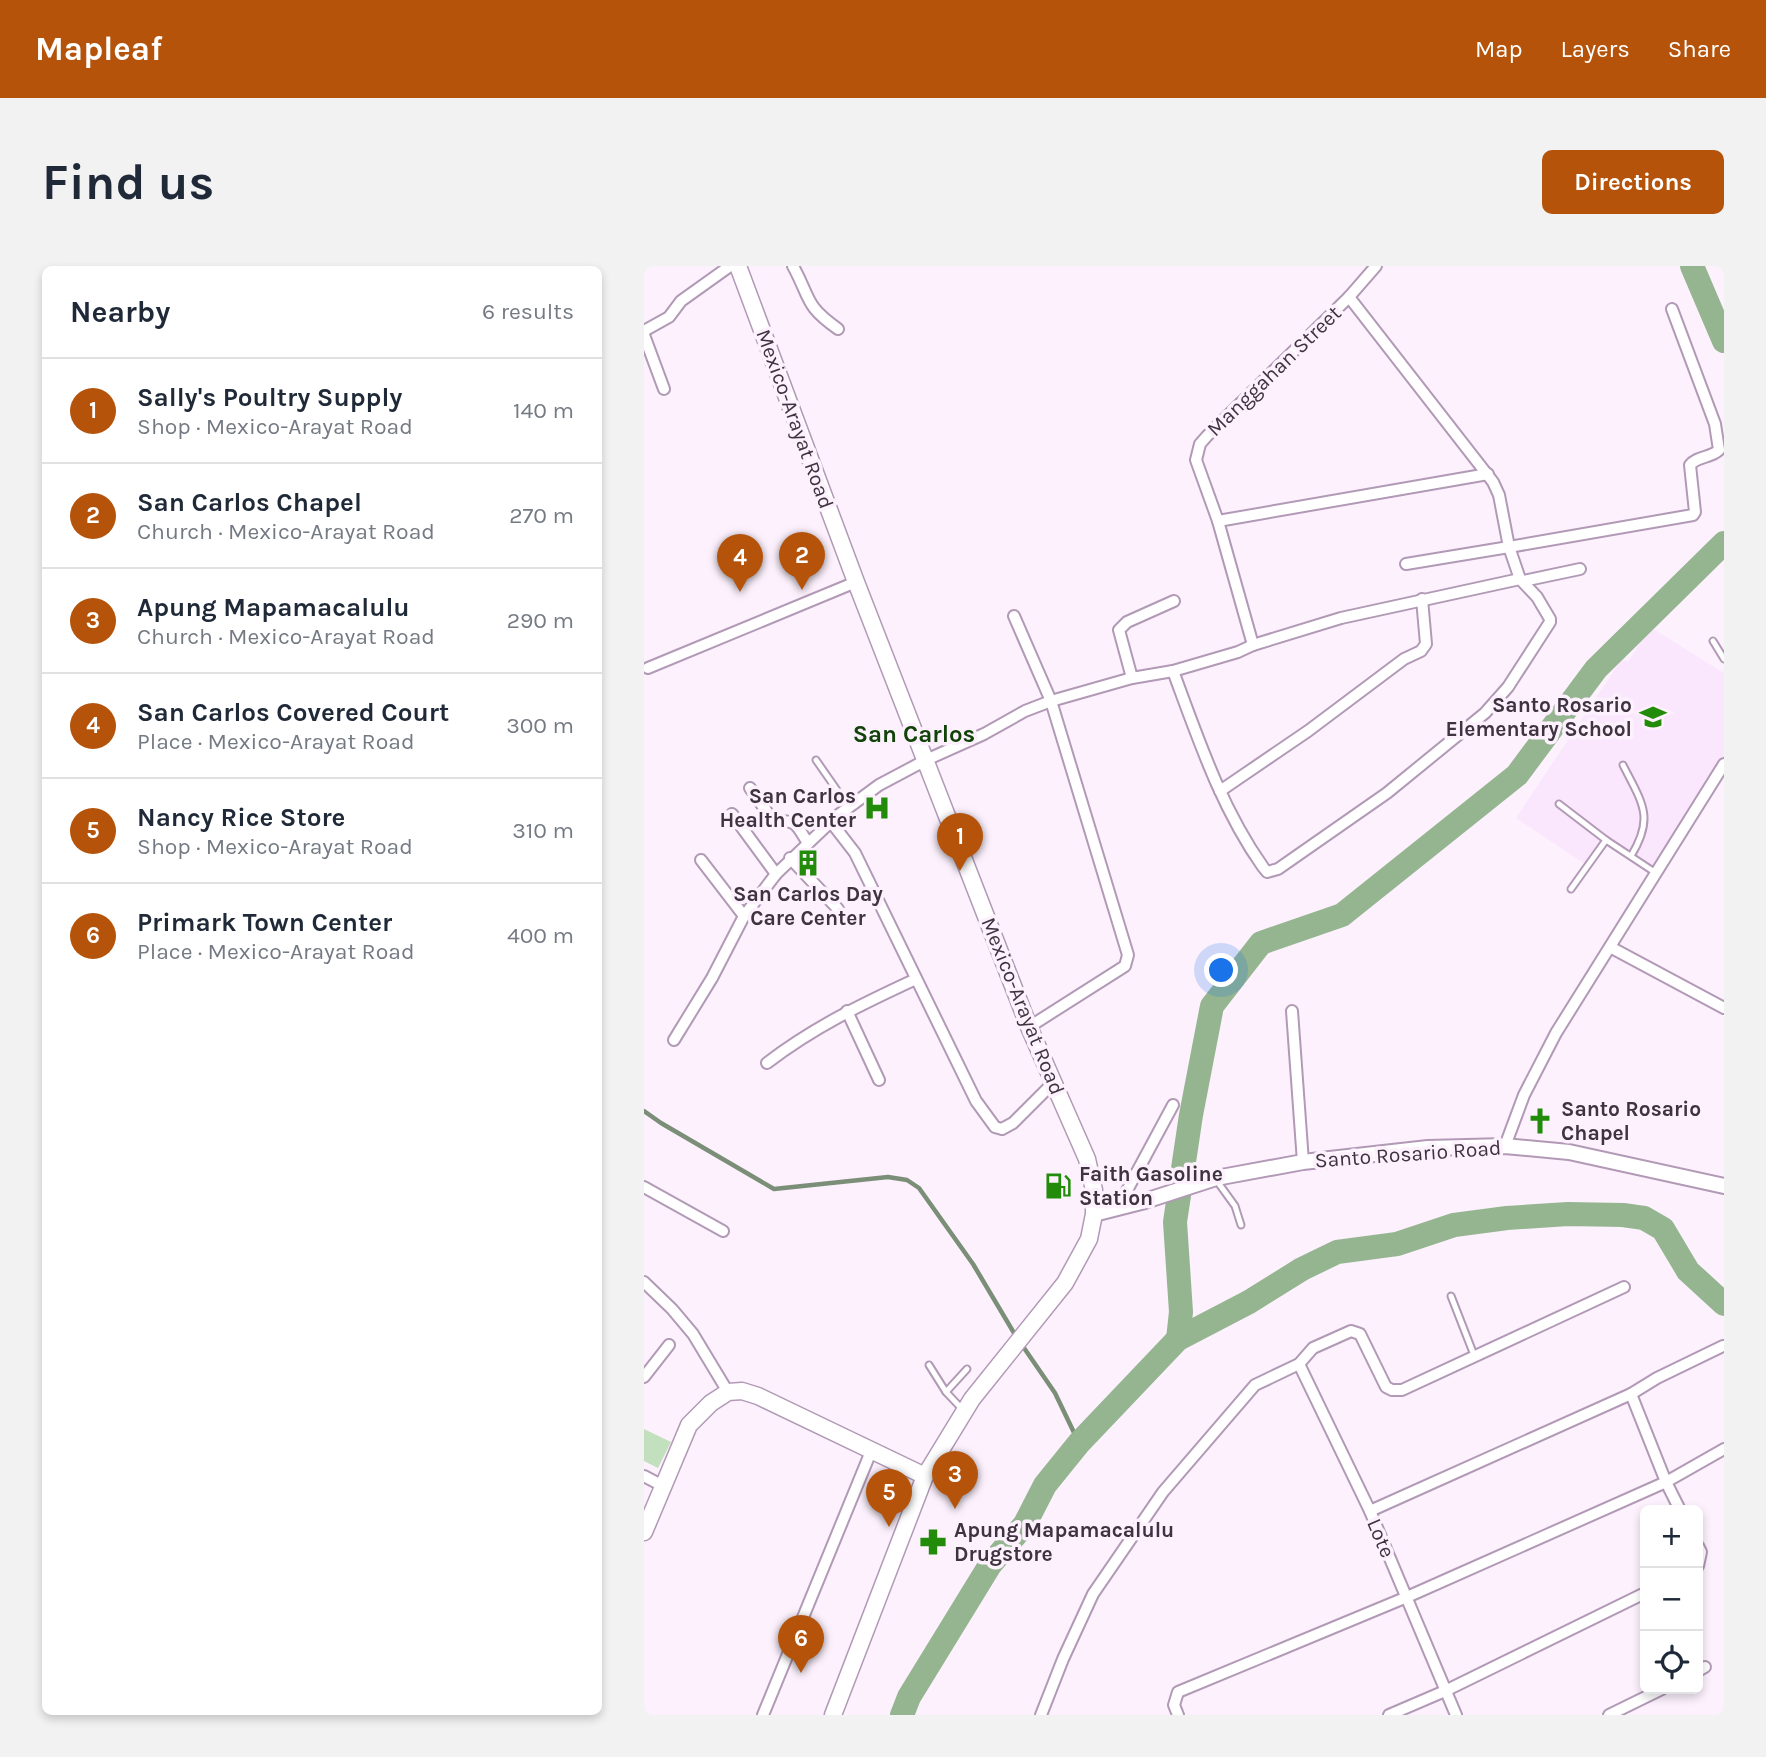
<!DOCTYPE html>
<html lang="en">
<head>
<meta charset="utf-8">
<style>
	:root { --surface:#fff; --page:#f2f2f3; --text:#1f2937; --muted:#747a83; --line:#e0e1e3; --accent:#b45309 }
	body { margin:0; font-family:Karla,sans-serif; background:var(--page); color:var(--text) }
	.controls { position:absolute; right:21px; bottom:21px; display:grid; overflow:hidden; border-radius:10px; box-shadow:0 4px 10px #0003 }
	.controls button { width:63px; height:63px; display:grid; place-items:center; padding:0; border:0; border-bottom:2px solid var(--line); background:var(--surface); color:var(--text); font:35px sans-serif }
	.you { position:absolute; left:578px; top:705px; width:24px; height:24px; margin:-18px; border:5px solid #fff; border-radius:50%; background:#1a73e8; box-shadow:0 0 0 10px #1a73e833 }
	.badge { display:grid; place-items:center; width:46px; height:46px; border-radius:50%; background:var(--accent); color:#fff; font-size:23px; font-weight:700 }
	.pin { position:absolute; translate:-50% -58px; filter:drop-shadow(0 2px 4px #0008) }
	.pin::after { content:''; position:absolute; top:37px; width:24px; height:21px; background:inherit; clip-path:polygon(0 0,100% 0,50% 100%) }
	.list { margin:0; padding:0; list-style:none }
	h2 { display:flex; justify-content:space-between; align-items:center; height:91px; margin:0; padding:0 28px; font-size:30px }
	h2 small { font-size:23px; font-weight:400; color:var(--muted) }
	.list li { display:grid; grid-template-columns:46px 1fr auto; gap:21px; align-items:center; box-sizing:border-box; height:105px; padding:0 28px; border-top:2px solid var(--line) }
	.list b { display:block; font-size:26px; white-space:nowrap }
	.list p { margin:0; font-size:23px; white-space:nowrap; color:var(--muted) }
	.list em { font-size:23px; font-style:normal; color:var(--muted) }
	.icon { flex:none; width:38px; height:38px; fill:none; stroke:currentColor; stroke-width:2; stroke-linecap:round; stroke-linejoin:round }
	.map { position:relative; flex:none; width:1080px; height:1449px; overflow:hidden; border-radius:10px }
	header { display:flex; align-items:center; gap:42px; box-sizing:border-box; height:98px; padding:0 35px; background:var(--accent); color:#fff }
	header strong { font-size:33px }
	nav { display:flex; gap:38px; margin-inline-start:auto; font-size:24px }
	.intro { display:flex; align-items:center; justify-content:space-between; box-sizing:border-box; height:168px; padding:0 42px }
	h1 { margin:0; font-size:49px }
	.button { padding:18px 32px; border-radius:10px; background:var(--accent); color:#fff; font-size:24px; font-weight:700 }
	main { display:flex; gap:42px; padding:0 42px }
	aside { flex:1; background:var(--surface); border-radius:10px; box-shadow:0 4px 10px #0003 }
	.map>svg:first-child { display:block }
	.built { fill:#fae7fd }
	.grass { fill:#c3e0be }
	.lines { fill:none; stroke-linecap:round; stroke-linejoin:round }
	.stream { stroke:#7b8e78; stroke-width:4.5 }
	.river { stroke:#95b590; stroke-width:24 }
	.service-casing { stroke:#b299b6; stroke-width:9 }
	.minor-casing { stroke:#b299b6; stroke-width:14 }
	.tertiary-casing { stroke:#b299b6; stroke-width:18 }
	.secondary-casing { stroke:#b299b6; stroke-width:19 }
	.service { stroke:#fff; stroke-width:5 }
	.minor { stroke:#fff; stroke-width:10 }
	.tertiary { stroke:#fff; stroke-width:14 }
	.secondary { stroke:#fff; stroke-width:16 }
	.labels { text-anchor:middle; stroke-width:7; stroke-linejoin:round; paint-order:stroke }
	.street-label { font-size:21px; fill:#3e3440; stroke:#fcf1fd }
	.poi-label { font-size:21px; font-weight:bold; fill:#3e3440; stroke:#fcf1fd; text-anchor:start }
	.quarter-label { font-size:24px; font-weight:bold; fill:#114208; stroke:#fcf1fd }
</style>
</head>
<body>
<header>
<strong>Mapleaf</strong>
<nav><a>Map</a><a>Layers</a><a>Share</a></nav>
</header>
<div class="intro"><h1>Find us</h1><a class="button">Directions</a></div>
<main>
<aside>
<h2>Nearby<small>6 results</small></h2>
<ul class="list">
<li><span class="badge">1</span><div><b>Sally's Poultry Supply</b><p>Shop · Mexico-Arayat Road</p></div><em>140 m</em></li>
<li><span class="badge">2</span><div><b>San Carlos Chapel</b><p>Church · Mexico-Arayat Road</p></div><em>270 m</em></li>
<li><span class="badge">3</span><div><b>Apung Mapamacalulu</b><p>Church · Mexico-Arayat Road</p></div><em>290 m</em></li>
<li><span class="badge">4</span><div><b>San Carlos Covered Court</b><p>Place · Mexico-Arayat Road</p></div><em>300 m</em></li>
<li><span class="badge">5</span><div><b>Nancy Rice Store</b><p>Shop · Mexico-Arayat Road</p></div><em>310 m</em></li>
<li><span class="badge">6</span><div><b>Primark Town Center</b><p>Place · Mexico-Arayat Road</p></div><em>400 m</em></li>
</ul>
</aside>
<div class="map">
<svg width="1080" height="1449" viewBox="0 0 1080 1449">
	<rect width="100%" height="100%" fill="#fcf1fd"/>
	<path class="built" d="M1006,361L1080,407V495L1011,606L961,576L944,600L872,552L978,393L984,396Z"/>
	<path class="grass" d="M0,1163L27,1176L14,1202L0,1195Z"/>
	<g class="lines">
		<g class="stream">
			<path d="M0,845L17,857L130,923L244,911L263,914L275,922L329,998L373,1072"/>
			<path d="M378,1079L411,1127L435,1177"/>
		</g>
		<g class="river">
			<path d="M1048,0L1080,75"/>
			<path d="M534,1073L537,1046L531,956L547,849L568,740L617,677L698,649L873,509L952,403L1080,277"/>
			<path d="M258,1449L265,1431L346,1299L381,1258L401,1219L435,1177L534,1073L605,1036L658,1003L693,986L753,978L810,959L863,952L924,948L979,949L1000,952L1019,963L1044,1005L1080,1038"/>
		</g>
		<g class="service-casing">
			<g id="service">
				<path d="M1069,375L1080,393"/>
				<path d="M172,494L204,540"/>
				<path d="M979,499C998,537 1011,551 987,590"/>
				<path d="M915,538L962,574L1012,607"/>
				<path d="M927,623L962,574"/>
				<path d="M573,915L591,940L597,959"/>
				<path d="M807,1030L830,1089"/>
				<path d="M285,1099L302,1126L319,1144"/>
				<path d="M302,1126L323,1103"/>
			</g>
		</g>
		<g class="minor-casing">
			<g id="minor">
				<path d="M149,0C167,33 160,39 194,63"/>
				<path d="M705,31L849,216L855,229L865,281L1049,249L1051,246L1046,199C1053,190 1067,192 1075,184L1071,158L1028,43"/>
				<path d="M0,65L25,51L37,35L86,0"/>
				<path d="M0,69L20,123"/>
				<path d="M574,255L844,208"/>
				<path d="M879,315L936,303"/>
				<path d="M370,350L407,435L484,689L481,700L385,761"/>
				<path d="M609,379L574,255L552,194L556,178L563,170L705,31L732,0"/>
				<path d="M4,402L212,316"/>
				<path d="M529,405C554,472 577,542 619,601L623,606L634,603L743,527L841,447L864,421L906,356V353L893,331L876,313L865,281L762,298"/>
				<path d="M488,412L475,364L483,356L530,335"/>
				<path d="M106,522L130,556C153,553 152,559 164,577"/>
				<path d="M576,525L664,465L760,393L777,385L782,378L778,333"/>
				<path d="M88,548L132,608"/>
				<path d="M187,556L211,587L332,835L351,861L358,863L369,857L409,817"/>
				<path d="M146,592L194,643"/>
				<path d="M57,594L100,650"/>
				<path d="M966,681L1080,742"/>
				<path d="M203,745L235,814"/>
				<path d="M648,745L659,896"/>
				<path d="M30,774L68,712L100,650L132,608L193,550L235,519L282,494L340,468L381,445L407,435L488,412L529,405L594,386L609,379L697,352L876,313"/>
				<path d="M123,797C170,761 218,738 272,713"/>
				<path d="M861,880L880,829L912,767L1080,498"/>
				<path d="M0,921L79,965"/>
				<path d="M473,943L529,839"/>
				<path d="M0,1016L28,1043L49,1068L84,1126"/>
				<path d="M655,1098L726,1245L812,1449"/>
				<path d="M0,1111L25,1079"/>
				<path d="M987,1128L1022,1216L1036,1244"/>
				<path d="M0,1210L19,1220"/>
				<path d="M726,1245L987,1128L1013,1112L1079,1080"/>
				<path d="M1054,1280L1057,1286L1054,1300"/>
				<path d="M1054,1405L1061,1401"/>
				<path d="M119,1449L228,1183"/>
				<path d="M397,1449L419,1393L449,1328L519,1226L611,1119L655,1098L669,1082L707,1065L716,1068L742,1121L748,1124H758L980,1021"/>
				<path d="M534,1449L530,1439L534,1426L763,1331L1022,1216L1080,1183"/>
				<path d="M745,1449L801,1425L1001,1327"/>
				<path d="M965,1449L1018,1423"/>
			</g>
		</g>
		<g class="tertiary-casing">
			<path id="tertiary" d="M450,948L501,935L572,912L659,896L784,882L861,880L925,886L1080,920"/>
		</g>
		<g class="secondary-casing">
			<g id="secondary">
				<path d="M94,0L212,316L385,761L443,893L450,924V948L445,973L421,1017L328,1133L281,1210L189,1449"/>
				<path d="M0,1266L45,1159L67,1137L84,1126L98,1125L114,1130L281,1210"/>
			</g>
		</g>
		<use href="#service" class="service"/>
		<use href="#minor" class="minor"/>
		<use href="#tertiary" class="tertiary"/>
		<use href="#secondary" class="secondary"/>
	</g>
	<defs>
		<g id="school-bare" transform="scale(2.1)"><path d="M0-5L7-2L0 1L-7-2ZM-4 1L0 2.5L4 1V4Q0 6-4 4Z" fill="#228c0a" stroke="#fcf1fd" stroke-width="2.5" paint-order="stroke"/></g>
		<g id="hospital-bare" transform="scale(2.1)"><path d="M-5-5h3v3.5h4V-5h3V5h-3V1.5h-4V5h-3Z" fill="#228c0a" stroke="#fcf1fd" stroke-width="2.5" paint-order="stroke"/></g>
		<g id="building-bare" transform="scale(2.1)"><path d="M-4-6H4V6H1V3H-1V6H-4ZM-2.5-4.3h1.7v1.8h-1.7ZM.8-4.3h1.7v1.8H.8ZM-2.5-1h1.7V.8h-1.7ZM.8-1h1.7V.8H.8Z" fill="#228c0a" stroke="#fcf1fd" stroke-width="2.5" paint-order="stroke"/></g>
		<g id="church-bare" transform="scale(2.1)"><path d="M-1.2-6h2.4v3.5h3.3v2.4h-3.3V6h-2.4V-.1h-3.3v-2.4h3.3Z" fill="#228c0a" stroke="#fcf1fd" stroke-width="2.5" paint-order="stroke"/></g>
		<g id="fuel-bare" transform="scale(2.1)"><path d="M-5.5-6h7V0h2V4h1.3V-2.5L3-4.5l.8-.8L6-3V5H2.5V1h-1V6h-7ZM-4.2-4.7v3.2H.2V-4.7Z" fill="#228c0a" stroke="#fcf1fd" stroke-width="2.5" paint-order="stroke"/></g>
		<g id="pharmacy-bare" transform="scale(2.1)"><path d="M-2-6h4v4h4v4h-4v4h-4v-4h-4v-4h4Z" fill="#228c0a" stroke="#fcf1fd" stroke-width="2.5" paint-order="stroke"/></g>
	</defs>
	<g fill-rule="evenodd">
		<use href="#school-bare" x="1009" y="451"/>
		<use href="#hospital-bare" x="233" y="542"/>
		<use href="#building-bare" x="164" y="597"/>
		<use href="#church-bare" x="896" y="855"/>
		<use href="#fuel-bare" x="414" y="920"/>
		<use href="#pharmacy-bare" x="289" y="1276"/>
	</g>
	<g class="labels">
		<g class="street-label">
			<text transform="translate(630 105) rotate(-44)" y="7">Manggahan Street</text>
			<text transform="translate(151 153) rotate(70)" y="7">Mexico-Arayat Road</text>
			<text transform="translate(379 740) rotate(68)" y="7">Mexico-Arayat Road</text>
			<text transform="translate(764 888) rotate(-4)" y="7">Santo Rosario Road</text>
			<text transform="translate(737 1272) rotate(67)" y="7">Lote</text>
		</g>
		<g class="poi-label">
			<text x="988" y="446" text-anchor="end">Santo Rosario<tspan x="988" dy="24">Elementary School</tspan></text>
			<text x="212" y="537" text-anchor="end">San Carlos<tspan x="212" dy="24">Health Center</tspan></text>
			<text x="164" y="635" text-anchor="middle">San Carlos Day<tspan x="164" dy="24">Care Center</tspan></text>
			<text x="917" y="850">Santo Rosario<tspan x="917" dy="24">Chapel</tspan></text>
			<text x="435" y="915">Faith Gasoline<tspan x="435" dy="24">Station</tspan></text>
			<text x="310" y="1271">Apung Mapamacalulu<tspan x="310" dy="24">Drugstore</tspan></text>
		</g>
		<g class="quarter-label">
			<text x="270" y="476">San Carlos</text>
		</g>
	</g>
</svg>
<div class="controls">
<button>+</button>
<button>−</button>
<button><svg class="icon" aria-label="locate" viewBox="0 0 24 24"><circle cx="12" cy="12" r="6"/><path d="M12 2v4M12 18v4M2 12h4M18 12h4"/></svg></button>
</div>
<div class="you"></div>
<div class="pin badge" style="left:316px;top:605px">1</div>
<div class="pin badge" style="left:158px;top:324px">2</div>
<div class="pin badge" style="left:311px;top:1243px">3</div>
<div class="pin badge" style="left:96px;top:326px">4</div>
<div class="pin badge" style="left:245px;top:1261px">5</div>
<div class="pin badge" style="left:157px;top:1407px">6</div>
</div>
</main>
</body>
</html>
